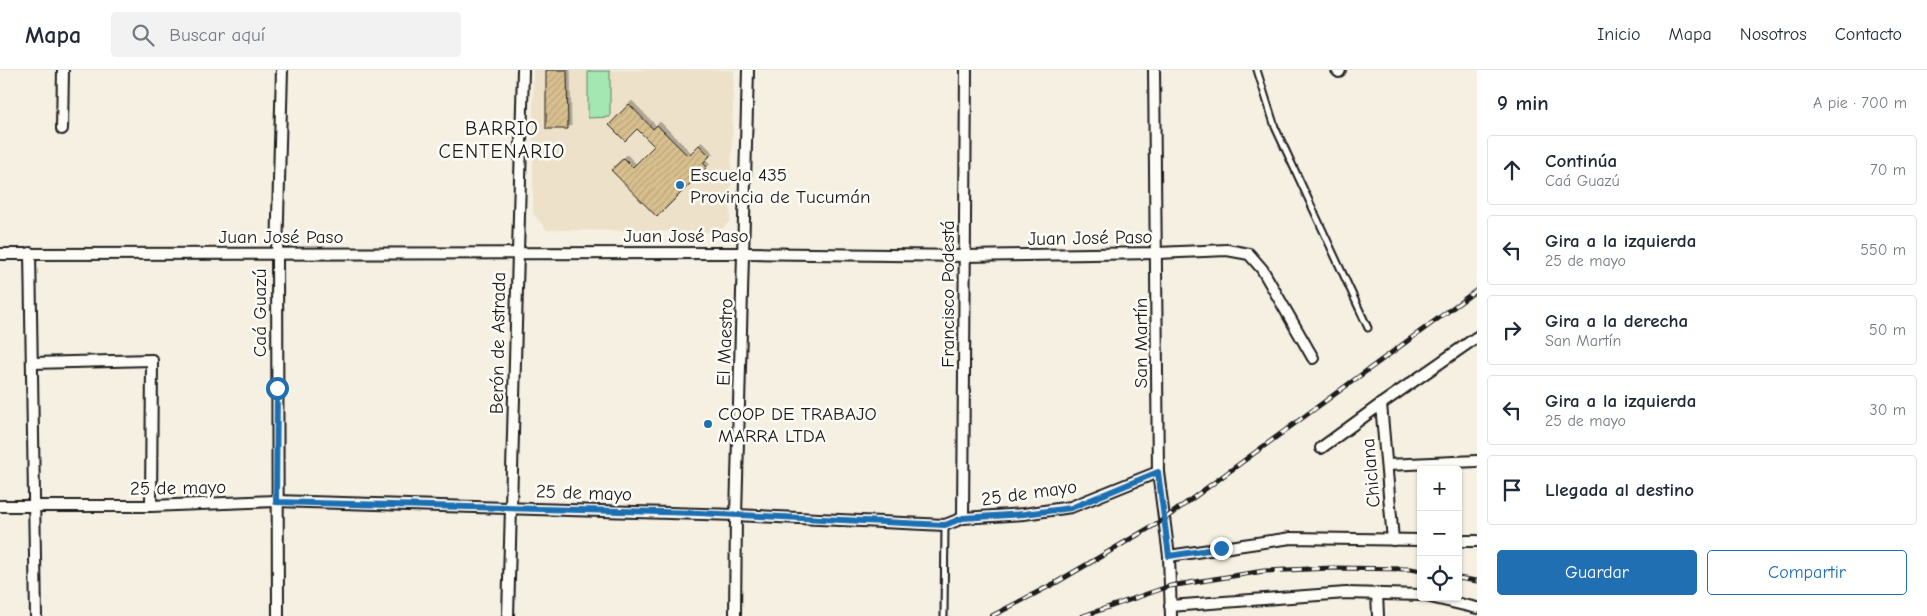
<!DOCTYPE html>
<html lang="es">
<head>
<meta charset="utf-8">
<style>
	:root { --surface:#fff; --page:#f2f2f3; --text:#1f2937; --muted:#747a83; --line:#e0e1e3; --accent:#1f6fb2 }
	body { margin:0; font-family:"Comic Neue",sans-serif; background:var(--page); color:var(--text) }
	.controls { position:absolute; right:15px; bottom:15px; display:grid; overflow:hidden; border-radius:5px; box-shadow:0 1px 4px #0004 }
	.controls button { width:45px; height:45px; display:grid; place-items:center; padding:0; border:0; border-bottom:1px solid var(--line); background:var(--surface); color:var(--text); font:25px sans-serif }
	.stop { position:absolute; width:15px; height:15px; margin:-11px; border:4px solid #1f6fb2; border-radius:50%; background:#fff }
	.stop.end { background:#1f6fb2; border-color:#fff; box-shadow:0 1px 5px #0008 }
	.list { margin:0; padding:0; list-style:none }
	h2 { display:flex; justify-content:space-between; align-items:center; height:65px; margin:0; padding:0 20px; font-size:21px }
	h2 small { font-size:16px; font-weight:400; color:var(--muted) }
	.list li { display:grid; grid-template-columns:32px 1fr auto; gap:15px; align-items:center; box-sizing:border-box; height:70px; margin:0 10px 10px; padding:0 10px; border:1px solid var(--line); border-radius:5px }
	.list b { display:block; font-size:19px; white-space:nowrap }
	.list p { margin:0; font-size:16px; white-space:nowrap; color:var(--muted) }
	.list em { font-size:16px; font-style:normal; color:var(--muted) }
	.actions { display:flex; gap:10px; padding:15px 20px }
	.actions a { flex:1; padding:11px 0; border:1px solid var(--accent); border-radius:5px; text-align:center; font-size:18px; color:var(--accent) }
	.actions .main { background:var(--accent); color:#fff }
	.icon { flex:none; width:28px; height:28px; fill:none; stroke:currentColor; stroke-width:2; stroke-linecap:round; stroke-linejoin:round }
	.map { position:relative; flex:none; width:1477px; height:546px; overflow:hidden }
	header { display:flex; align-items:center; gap:30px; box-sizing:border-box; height:70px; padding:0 25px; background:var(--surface); border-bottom:1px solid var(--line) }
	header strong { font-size:24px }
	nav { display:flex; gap:28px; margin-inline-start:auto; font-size:18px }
	.search { width:350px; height:45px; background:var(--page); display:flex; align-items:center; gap:12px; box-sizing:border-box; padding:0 18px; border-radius:5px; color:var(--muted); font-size:19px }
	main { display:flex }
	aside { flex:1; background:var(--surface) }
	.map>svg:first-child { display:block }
	.built { fill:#ede2c9 }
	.park { fill:#a4e7b2; stroke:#608267 }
	.building { fill:url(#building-hatch); stroke:#1c1c1c; filter:url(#shadow) }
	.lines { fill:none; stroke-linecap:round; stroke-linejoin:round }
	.service-casing { stroke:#1c1c1c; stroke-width:9 }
	.minor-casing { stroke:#1c1c1c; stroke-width:14 }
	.service { stroke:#fdfcf7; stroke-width:5 }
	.minor { stroke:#fdfcf7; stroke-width:10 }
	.rail-casing { stroke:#1c1c1c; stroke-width:5 }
	.rail { stroke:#fdfcf7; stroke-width:3; stroke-dasharray:9; stroke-linecap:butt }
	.route { stroke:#1f6fb2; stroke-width:6 }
	.poi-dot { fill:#1f6fb2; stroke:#fdfcf7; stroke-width:2 }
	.labels { text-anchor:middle; stroke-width:5; stroke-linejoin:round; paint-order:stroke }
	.poi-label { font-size:19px; fill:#1c1c1c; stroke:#fdfcf7; text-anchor:start }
	.street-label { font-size:19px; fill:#1c1c1c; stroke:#fdfcf7 }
	.neighbourhood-label { font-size:20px; letter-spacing:1px; fill:#1c1c1c; stroke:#fdfcf7 }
</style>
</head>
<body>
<header>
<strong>Mapa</strong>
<div class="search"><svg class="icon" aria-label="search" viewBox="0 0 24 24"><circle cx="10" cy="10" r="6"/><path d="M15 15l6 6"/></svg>Buscar aquí</div>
<nav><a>Inicio</a><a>Mapa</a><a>Nosotros</a><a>Contacto</a></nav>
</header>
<main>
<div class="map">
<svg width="1477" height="546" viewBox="0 0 1477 546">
	<defs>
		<pattern id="building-hatch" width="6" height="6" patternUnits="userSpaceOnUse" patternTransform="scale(1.25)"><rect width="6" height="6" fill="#d9c08f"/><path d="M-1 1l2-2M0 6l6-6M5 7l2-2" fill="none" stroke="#baa47b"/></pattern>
		<filter id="shadow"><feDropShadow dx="3" dy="-3" stdDeviation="0" flood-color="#0004"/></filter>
	</defs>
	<rect width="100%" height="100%" fill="#f6f0e2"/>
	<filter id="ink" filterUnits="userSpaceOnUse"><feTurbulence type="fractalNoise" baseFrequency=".02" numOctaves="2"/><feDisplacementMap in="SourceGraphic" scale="10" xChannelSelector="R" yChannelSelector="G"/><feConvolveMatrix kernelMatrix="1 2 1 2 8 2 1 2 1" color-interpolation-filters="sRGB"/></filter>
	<g filter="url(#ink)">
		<path class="built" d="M533,0H734L730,151L719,162L547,160L533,144Z"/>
		<path class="park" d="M588,1H610V47L588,48Z"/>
		<g class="building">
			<path d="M546,0H567L568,59H546Z"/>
			<path d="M629,34L653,59L657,55L688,86L699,75L710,86L703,93L707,97L657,147L611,100L624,88L633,97L654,76L637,59L625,71L609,55Z"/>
		</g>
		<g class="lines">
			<g class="service-casing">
				<g id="service">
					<path d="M1257,0L1275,57L1368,258"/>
					<path d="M944,546L945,455"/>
				</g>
			</g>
			<g class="minor-casing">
				<g id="minor">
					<path d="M1154,0L1158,402L1169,486L1171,546"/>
					<path d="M1337,0L1339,2L1340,0"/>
					<path d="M62,59L63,0"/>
					<path d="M30,183L36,546"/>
					<path d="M0,184L744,183L965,186L1157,183L1227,180L1249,184L1262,199L1313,288"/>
					<path d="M32,293L152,290L151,436"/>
					<path d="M1381,334L1393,470"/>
					<path d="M1321,378L1381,334L1477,267"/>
					<path d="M1387,395L1477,391"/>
					<path d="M0,436H151L276,431L736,445L945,455L963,448L1024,444L1071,437L1158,402"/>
					<path d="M963,448L966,0"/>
					<path d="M1458,471H1477"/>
					<path d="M1169,486L1291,468L1421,470"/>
					<path d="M1377,523L1378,546"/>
					<path d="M1430,527L1477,538"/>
					<path d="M1170,536L1346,523L1421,525"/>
					<path d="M278,546L277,184L282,0"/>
					<path d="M508,546L523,0"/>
					<path d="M735,546L736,445L748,0"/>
				</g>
			</g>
			<use href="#service" class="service"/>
			<use href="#minor" class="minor"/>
			<g class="rail-casing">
				<g id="rail">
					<path d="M1458,508L1477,511"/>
					<path d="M992,546L1057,512L1163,450L1477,220"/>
					<path d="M1083,546L1170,516L1264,501L1332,498L1411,499L1421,501"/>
				</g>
			</g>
			<use href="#rail" class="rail"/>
		</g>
	</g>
	<g class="lines" filter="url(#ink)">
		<path class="route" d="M277,318L276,432L699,443L945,455L963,448L1024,444L1071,438L1158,402L1169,486L1221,478"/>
	</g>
	<g class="poi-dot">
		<circle cx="680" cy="115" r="5"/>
		<circle cx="708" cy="354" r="5"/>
	</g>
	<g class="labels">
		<g class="poi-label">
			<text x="690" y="111">Escuela 435<tspan x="690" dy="22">Provincia de Tucumán</tspan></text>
			<text x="718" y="350">COOP DE TRABAJO<tspan x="718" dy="22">MARRA LTDA</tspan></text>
		</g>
		<g class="street-label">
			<text x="686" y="172">Juan José Paso</text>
			<text x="281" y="173">Juan José Paso</text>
			<text transform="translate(1090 167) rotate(-1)" y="7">Juan José Paso</text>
			<text transform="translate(947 224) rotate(-90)" y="7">Francisco Podestá</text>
			<text transform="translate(259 243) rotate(-90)" y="7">Caá Guazú</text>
			<text transform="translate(724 272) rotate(-88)" y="7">El Maestro</text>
			<text transform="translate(497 273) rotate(-89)" y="7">Berón de Astrada</text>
			<text transform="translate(1140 273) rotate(-90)" y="7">San Martín</text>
			<text transform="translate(1370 403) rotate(-95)" y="7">Chiclana</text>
			<text transform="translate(178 417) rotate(-1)" y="7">25 de mayo</text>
			<text transform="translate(584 422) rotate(2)" y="7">25 de mayo</text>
			<text transform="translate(1029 422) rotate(-8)" y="7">25 de mayo</text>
		</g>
		<g class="neighbourhood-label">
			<text x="502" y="65">BARRIO<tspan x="502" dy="23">CENTENARIO</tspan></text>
		</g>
	</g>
</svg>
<div class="controls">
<button>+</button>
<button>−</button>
<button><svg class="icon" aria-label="locate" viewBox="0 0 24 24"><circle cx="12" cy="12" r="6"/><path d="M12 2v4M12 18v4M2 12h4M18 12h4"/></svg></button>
</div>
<div class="stop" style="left:277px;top:318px"></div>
<div class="stop end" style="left:1221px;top:478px"></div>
</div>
<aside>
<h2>9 min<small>A pie · 700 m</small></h2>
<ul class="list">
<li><svg class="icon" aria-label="ahead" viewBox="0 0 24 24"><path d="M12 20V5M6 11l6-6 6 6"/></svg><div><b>Continúa</b><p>Caá Guazú</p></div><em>70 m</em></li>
<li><svg class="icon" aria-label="left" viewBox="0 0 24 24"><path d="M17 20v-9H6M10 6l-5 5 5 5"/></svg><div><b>Gira a la izquierda</b><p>25 de mayo</p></div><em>550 m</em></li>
<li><svg class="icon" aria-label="right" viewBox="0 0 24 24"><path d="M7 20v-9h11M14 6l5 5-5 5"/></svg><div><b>Gira a la derecha</b><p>San Martín</p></div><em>50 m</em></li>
<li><svg class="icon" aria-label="left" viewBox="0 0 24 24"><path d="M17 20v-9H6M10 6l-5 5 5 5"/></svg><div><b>Gira a la izquierda</b><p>25 de mayo</p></div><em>30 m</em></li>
<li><svg class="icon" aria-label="arrive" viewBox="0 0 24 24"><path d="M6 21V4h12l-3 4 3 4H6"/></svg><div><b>Llegada al destino</b></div></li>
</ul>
<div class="actions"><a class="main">Guardar</a><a>Compartir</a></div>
</aside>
</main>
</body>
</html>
